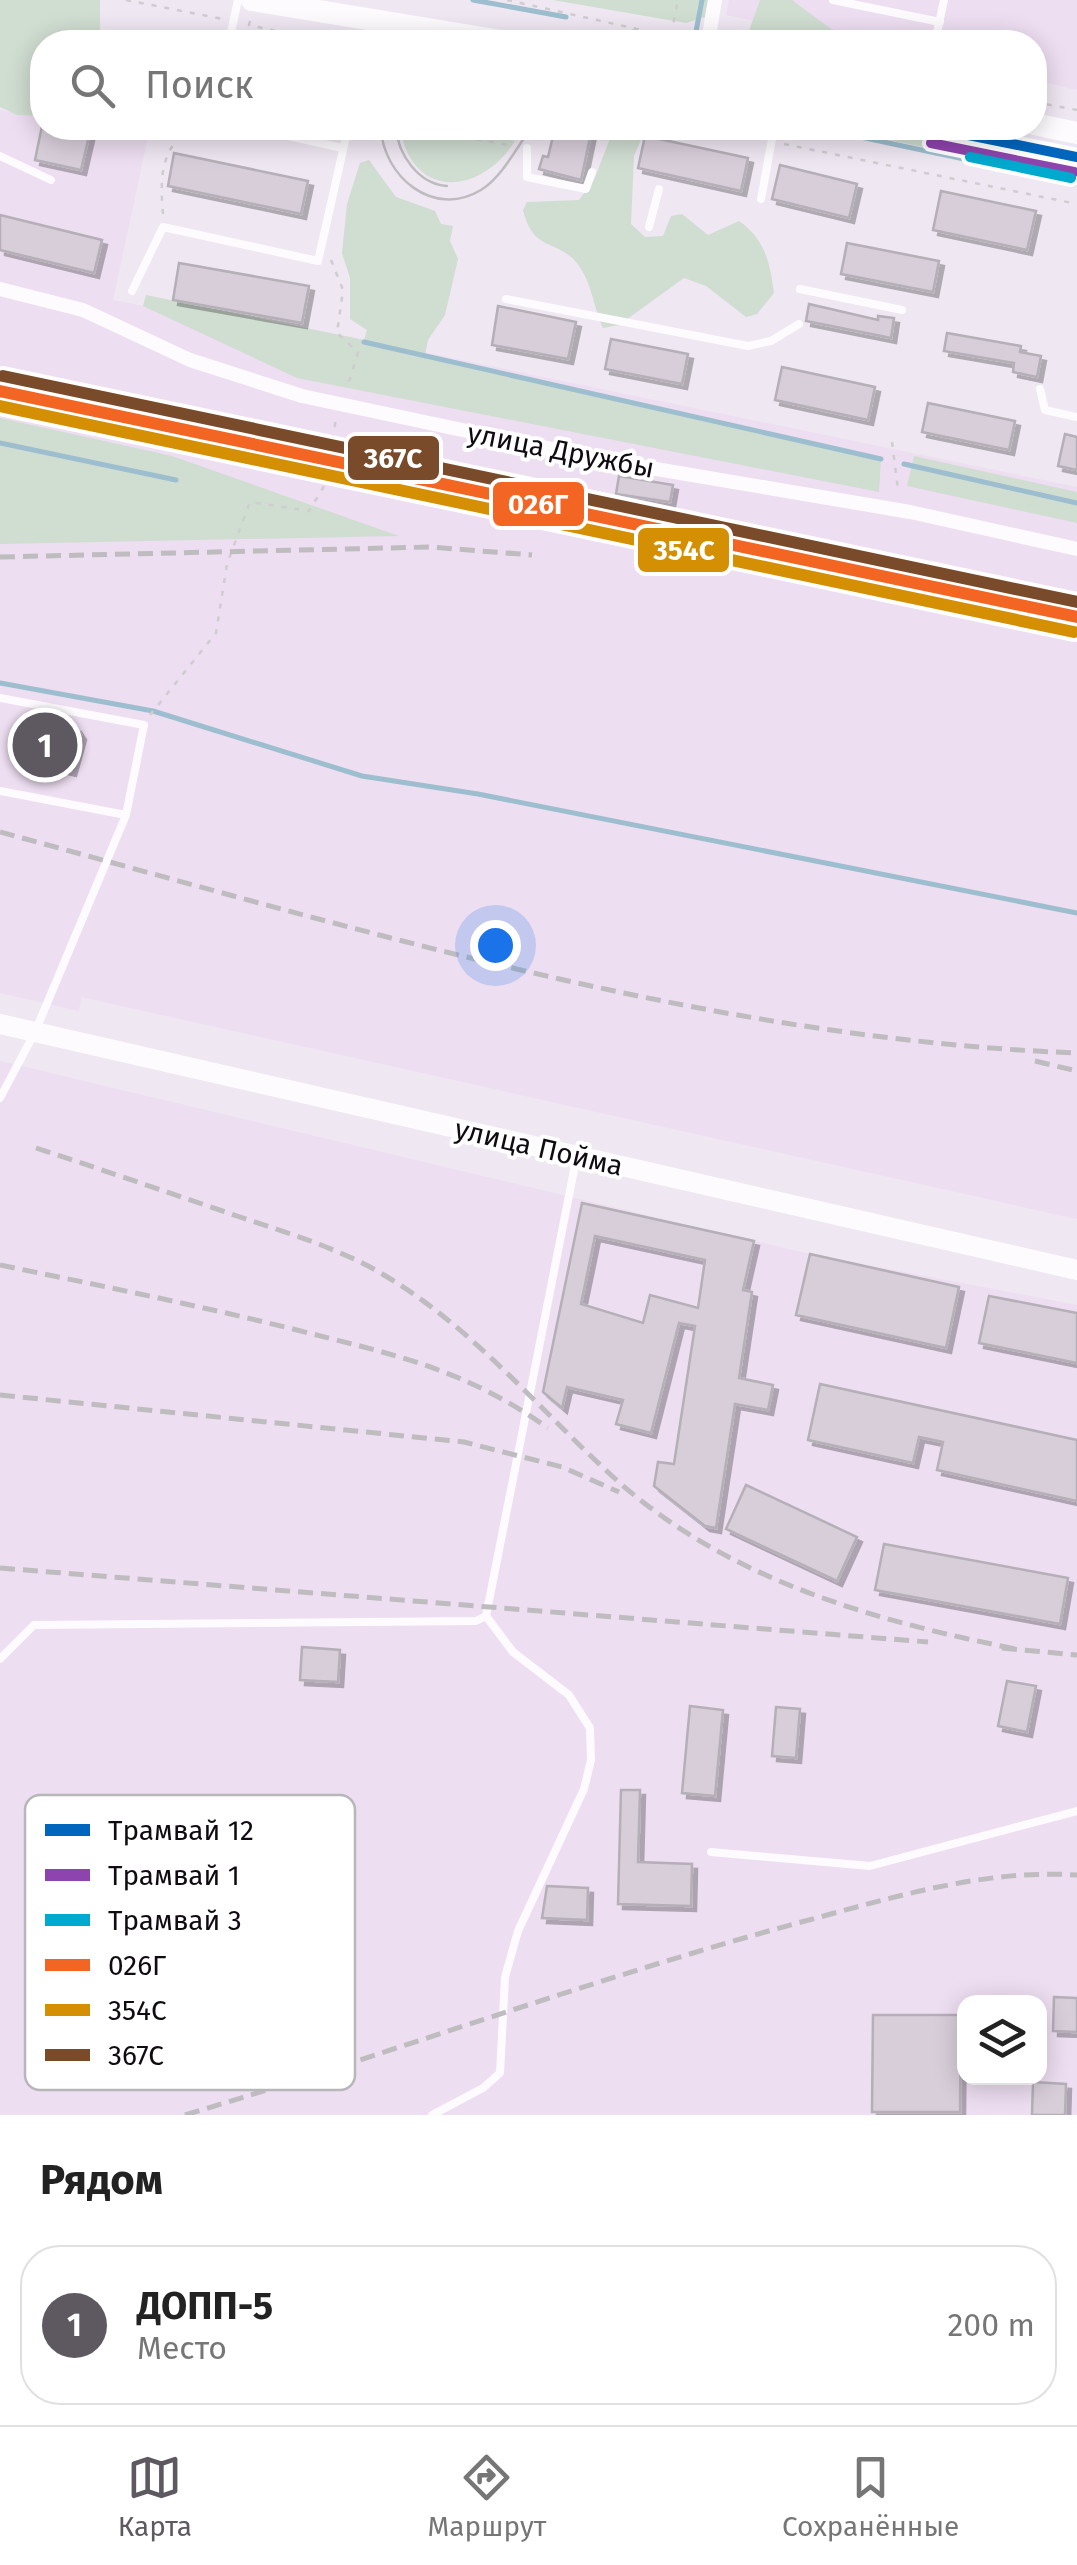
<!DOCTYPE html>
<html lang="ru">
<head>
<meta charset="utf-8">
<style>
	:root { --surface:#fff; --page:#f2f2f2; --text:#222; --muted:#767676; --line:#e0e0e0; --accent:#5e5860 }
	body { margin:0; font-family:"Fira Sans",sans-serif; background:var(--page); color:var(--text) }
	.controls { position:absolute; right:30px; bottom:30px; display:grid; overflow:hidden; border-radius:20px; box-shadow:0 5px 25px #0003 }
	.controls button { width:90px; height:90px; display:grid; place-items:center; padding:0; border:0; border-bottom:2px solid var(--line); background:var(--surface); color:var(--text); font:50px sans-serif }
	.you { position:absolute; left:495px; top:945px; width:35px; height:35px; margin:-25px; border:8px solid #fff; border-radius:50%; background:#1a73e8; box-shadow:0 0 0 15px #1a73e833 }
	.badge { display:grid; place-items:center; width:65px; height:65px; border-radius:50%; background:var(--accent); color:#fff; font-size:32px; font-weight:700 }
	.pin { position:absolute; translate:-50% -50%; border:5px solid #fff; box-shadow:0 2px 10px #0006 }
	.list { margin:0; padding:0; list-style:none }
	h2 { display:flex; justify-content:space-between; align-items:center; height:130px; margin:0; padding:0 40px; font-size:42px }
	h2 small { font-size:32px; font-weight:400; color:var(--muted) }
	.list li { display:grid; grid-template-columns:65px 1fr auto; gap:30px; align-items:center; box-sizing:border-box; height:160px; margin:0 20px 20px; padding:0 20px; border:2px solid var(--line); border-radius:40px }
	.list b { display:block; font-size:38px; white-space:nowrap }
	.list p { margin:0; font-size:32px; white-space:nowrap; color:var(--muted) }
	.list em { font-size:32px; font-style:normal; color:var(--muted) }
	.icon { flex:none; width:55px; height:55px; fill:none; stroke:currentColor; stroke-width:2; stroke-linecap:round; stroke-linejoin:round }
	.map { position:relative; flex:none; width:1077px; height:2115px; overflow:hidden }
	.search { position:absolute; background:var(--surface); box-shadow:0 5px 25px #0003; left:30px; right:30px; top:30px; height:110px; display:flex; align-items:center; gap:25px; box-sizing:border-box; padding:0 35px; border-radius:40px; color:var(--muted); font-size:38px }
	.sheet { height:310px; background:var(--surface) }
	nav { display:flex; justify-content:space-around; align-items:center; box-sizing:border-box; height:140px; border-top:2px solid var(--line); background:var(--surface); font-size:28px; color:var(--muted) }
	nav a { display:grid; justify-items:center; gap:5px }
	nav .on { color:var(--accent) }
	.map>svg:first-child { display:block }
	.built { fill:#eddef1; fill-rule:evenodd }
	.green { fill:#d0ddd1 }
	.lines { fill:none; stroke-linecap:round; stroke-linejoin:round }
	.stream { stroke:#9cbece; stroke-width:5 }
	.building { fill:#d8ceda; stroke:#b5afb7; stroke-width:2.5; fill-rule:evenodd; filter:url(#shadow) }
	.path { stroke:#cfcdcf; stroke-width:2.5; stroke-dasharray:5 8; stroke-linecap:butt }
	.lane { stroke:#fdfbfd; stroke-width:8 }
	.street { stroke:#fdfbfd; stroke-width:14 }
	.secondary { stroke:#fdfbfd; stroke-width:20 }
	.primary { stroke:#fdfbfd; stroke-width:22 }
	.tram { stroke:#bebcbf; stroke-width:2.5 }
	.rail { stroke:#bebcbf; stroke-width:5; stroke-dasharray:15 8; stroke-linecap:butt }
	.rail-1-casing { stroke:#fff; stroke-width:20 }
	.rail-2-casing { stroke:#fff; stroke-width:20 }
	.rail-3-casing { stroke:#fff; stroke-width:20 }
	.rail-1 { stroke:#f26522; stroke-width:12 }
	.rail-2 { stroke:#d48f03; stroke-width:12 }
	.rail-3 { stroke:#7a4b2a; stroke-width:12 }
	.tram-1-casing { stroke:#fff; stroke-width:18 }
	.tram-2-casing { stroke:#fff; stroke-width:18 }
	.tram-3-casing { stroke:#fff; stroke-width:18 }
	.tram-1 { stroke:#0065bd; stroke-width:10 }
	.tram-2 { stroke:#8e44ad; stroke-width:10 }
	.tram-3 { stroke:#00a9ce; stroke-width:10 }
	.labels { text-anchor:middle; stroke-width:8; stroke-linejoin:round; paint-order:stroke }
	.street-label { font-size:28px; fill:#100b11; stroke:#fff }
	.key { fill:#fff; stroke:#b7b6b8; stroke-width:2.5 }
	.key-label { font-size:28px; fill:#100b11 }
	.line-badge { stroke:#fff; stroke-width:4 }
	.badge-label { font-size:28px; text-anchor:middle; font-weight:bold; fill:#fff }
</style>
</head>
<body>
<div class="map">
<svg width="1077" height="2115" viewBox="0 0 1077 2115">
	<defs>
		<filter id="shadow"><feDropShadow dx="5" dy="5" stdDeviation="0" flood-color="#0004"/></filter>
	</defs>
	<rect width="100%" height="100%" fill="#efe7f2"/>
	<g class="built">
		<path d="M729,0H1077V90L1035,80L1034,42H859L726,15Z"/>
		<path d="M0,110L42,117V128H98L148,137L113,300L143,306L146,295L1077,487V1219L81,997L79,1011L0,993Z"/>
		<path d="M0,1061L810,1254L1077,1305V2115H0ZM964,2002H1040V2078H964Z"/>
	</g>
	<g class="green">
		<path d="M0,0H100V42H42V116L17,115L0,107Z"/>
		<path d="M553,0H708L705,17L686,23Z"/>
		<path d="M760,0H792L831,29L889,42L807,39L745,42Z"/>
		<path d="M400,128H455L515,141C481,195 412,201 400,128Z"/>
		<path d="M614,128H646L634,156L631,224L645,237L663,236L671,216L682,214L708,235L739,221C765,239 770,263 774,293L757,314L746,317L706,286L684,278L619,325L603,328C593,306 592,281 576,262C556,239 533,252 523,210L527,202L579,200L594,180Z"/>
		<path d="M833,128H871L1077,166V180Z"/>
		<path d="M369,160L396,197L435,211L441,224L453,226L450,241L458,259L445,315L428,340L425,355L881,459L879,492L297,378L143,306L146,295L364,340L367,330L350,319V278L342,253L347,204L360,163Z"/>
		<path d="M0,418L172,456L399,536L0,544Z"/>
		<path d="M914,456L1077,492V523L907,486Z"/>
	</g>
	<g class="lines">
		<g class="stream">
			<path d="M473,0L566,17"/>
			<path d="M633,32L678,42"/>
			<path d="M694,42L702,0"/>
			<path d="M818,128L1077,183"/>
			<path d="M364,342L881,459"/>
			<path d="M0,443L176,480"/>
			<path d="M904,464L1077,503"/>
			<path d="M0,683L153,711L362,776L478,794L1077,913"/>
		</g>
	</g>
	<g class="building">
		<path d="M42,126L89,136L81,170L35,160Z"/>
		<path d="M555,128H592L581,180L539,169L543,156L548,157Z"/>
		<path d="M645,136L748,158L741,191L638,168Z"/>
		<path d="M174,153L308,181L301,214L168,186Z"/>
		<path d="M780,165L857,184L849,218L772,199Z"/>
		<path d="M941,191L1036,211L1027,250L933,230Z"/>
		<path d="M0,215L102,240L94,273L0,250Z"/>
		<path d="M847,243L939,261L933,292L841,274Z"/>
		<path d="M179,263L309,286L302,323L173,300Z"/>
		<path d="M809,304L878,320V316L894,318L891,338L806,321Z"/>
		<path d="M498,306L576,322L568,359L492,345Z"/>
		<path d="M947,333L1021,346L1020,352L1041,356L1037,377L1013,372L1014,363L944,351Z"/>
		<path d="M611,339L688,354L682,384L605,369Z"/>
		<path d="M782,367L875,387L868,420L775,400Z"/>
		<path d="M928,403L1015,421L1009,450L922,432Z"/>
		<path d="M1065,434L1077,437V470L1058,466Z"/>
		<path d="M619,476L673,485L670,502L616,494Z"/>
		<path d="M18,724L64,736L67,724L76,727L81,735L71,771L10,755Z"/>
		<path d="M582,1203L754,1241L743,1290L752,1292L739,1378L773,1385L768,1410L735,1404L716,1528L705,1526L654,1486L658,1462L674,1464L695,1326L679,1323L651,1433L616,1424L623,1400L567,1387L562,1408L543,1392ZM595,1236L705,1260L698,1308L650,1295L643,1323L581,1304Z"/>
		<path d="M810,1254L959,1287L946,1348L796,1315Z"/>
		<path d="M989,1296L1077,1313V1363L979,1343Z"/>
		<path d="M820,1384L1077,1440V1501L937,1470L943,1442L919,1437L913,1463L808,1440Z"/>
		<path d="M746,1485L857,1537L837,1581L726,1529Z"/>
		<path d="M884,1544L1068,1578L1060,1624L875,1590Z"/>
		<path d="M302,1647L340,1650L338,1682L300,1680Z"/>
		<path d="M1007,1681L1036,1686L1027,1732L998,1726Z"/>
		<path d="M690,1706L723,1710L715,1796L682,1793Z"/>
		<path d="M776,1707L800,1709L796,1758L772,1756Z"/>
		<path d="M621,1790H640L638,1862L692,1864L691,1906L618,1904Z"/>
		<path d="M547,1886L588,1888L587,1920L542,1918Z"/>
		<path d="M1054,1997L1077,1998V2032L1053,2031Z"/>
		<path d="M873,2015H961L960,2112H872Z"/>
		<path d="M1033,2082L1066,2084L1065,2115H1032Z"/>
	</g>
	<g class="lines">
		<g class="path">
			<path d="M126,0L223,19"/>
			<path d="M507,0L691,41"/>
			<path d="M250,21L249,25L324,42"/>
			<path d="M671,35L678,0"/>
			<path d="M1034,102L1077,110"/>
			<path d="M412,128L514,146"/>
			<path d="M701,128L757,139"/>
			<path d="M533,140L542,128"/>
			<path d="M784,144L1077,204"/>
			<path d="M163,214C160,179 160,148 191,128"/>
			<path d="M331,260L343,290L337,333L358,352L347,389"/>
			<path d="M892,442L898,489"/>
			<path d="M150,715L216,633L227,564L250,502L309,511L323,488L336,419"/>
		</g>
		<g class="lane">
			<path d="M833,0L940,22"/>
			<path d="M229,42L238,0"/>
			<path d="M372,42L377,24"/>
			<path d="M935,42L944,0"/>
			<path d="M253,128L342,148"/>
			<path d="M527,148V177L586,189L592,172"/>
			<path d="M0,156L51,180"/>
			<path d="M761,199L774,128"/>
			<path d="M649,227L659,189"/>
			<path d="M800,289L902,310"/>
			<path d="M132,291L163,227L318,261L348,128"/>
			<path d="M506,299L748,346L771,341L799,324"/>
			<path d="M1040,389L1045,410L1077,417"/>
			<path d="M0,698L144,725L126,815L35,1032L0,1098"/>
			<path d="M0,791L126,815"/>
			<path d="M0,1659L34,1625L476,1621L486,1616L576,1160"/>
			<path d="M711,1852L870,1866L1077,1811"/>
			<path d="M432,2115L483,2088L500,2073L505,1977L518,1931L584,1789L591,1760L590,1728L569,1695L513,1652L486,1616"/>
		</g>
		<g class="street">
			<path d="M708,42L715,0"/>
			<path d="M0,289L83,310L190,360L302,396L609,461L910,512L1077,549"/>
		</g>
		<path class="secondary" d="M0,1024L1077,1270"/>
		<g class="primary">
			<path d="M252,0L507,42"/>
			<path d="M1034,124L1077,133"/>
		</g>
		<g class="tram">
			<path d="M381,128C383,176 433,219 481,190C502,177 517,147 531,128"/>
			<path d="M396,128C398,154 418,184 447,186"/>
			<path d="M893,128L1077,163"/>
		</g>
		<g class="rail">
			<path d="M190,420L306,456"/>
			<path d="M0,557L430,547L532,555"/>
			<path d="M0,832C352,927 710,1039 1077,1053"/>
			<path d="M1035,1061L1077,1071"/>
			<path d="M36,1148C103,1170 170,1193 237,1216C287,1233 339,1248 384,1275C472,1327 537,1407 611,1475C723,1578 870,1620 1016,1649"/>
			<path d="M0,1265C98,1285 196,1305 293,1329C394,1355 461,1367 548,1428"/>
			<path d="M0,1395L464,1442L562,1467L619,1492"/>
			<path d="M0,1568L928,1642"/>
			<path d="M1002,1648L1077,1655"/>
			<path d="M185,2115C389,2054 589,1980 794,1924C888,1899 979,1869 1077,1875"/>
		</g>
		<g class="rail-1-casing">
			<path id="rail-1" d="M0,391L1077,617"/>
		</g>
		<g class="rail-2-casing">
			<path id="rail-2" d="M0,406L1074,632"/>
		</g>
		<g class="rail-3-casing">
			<path id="rail-3" d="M3,376L1077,602"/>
		</g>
		<use href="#rail-1" class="rail-1"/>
		<use href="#rail-2" class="rail-2"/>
		<use href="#rail-3" class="rail-3"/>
		<g class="tram-1-casing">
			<path id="tram-1" d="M934,128L1077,157"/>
		</g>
		<g class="tram-2-casing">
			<path id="tram-2" d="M931,143L1074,172"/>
		</g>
		<g class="tram-3-casing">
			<path id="tram-3" d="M970,157L1071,178"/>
		</g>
		<use href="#tram-1" class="tram-1"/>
		<use href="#tram-2" class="tram-2"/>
		<use href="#tram-3" class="tram-3"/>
	</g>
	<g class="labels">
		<g class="street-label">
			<text transform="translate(561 450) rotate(11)" y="10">улица Дружбы</text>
			<text transform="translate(539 1147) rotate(13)" y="10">улица Пойма</text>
		</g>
	</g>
	<rect x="25" y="1795" width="330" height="295" rx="15" class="key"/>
	<rect x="45" y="1824" width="45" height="12" fill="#0065bd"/>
	<rect x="45" y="1869" width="45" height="12" fill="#8e44ad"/>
	<rect x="45" y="1914" width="45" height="12" fill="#00a9ce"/>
	<rect x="45" y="1959" width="45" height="12" fill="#f26522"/>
	<rect x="45" y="2004" width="45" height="12" fill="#d48f03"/>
	<rect x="45" y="2049" width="45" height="12" fill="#7a4b2a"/>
	<g class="key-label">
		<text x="108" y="1840">Трамвай 12</text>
		<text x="108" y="1885">Трамвай 1</text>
		<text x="108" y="1930">Трамвай 3</text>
		<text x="108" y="1975">026Г</text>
		<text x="108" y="2020">354С</text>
		<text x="108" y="2065">367С</text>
	</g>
	<g class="line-badge">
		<rect x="346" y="434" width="95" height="48" rx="10" fill="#7a4b2a"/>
		<rect x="491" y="480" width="95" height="48" rx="10" fill="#f26522"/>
		<rect x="636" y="526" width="95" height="48" rx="10" fill="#d48f03"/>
	</g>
	<g class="badge-label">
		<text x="393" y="468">367С</text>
		<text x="538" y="514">026Г</text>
		<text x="684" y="560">354С</text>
	</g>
</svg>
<div class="controls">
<button><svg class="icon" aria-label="layers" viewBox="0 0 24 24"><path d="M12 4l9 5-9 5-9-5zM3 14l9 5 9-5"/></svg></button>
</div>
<div class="you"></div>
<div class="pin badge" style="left:45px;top:745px">1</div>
<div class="search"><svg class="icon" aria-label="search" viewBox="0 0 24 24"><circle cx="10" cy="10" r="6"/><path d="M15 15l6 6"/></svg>Поиск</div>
</div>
<section class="sheet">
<h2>Рядом<small></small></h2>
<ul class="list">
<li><span class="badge">1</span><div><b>ДОПП-5</b><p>Место</p></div><em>200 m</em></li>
</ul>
</section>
<nav>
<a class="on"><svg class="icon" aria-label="map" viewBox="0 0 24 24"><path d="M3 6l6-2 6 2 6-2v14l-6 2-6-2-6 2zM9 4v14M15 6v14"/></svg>Карта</a>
<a><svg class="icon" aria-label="directions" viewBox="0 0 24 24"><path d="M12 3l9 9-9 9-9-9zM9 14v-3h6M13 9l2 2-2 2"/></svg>Маршрут</a>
<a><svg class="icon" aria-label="saved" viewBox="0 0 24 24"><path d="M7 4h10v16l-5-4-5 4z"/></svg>Сохранённые</a>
</nav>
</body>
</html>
